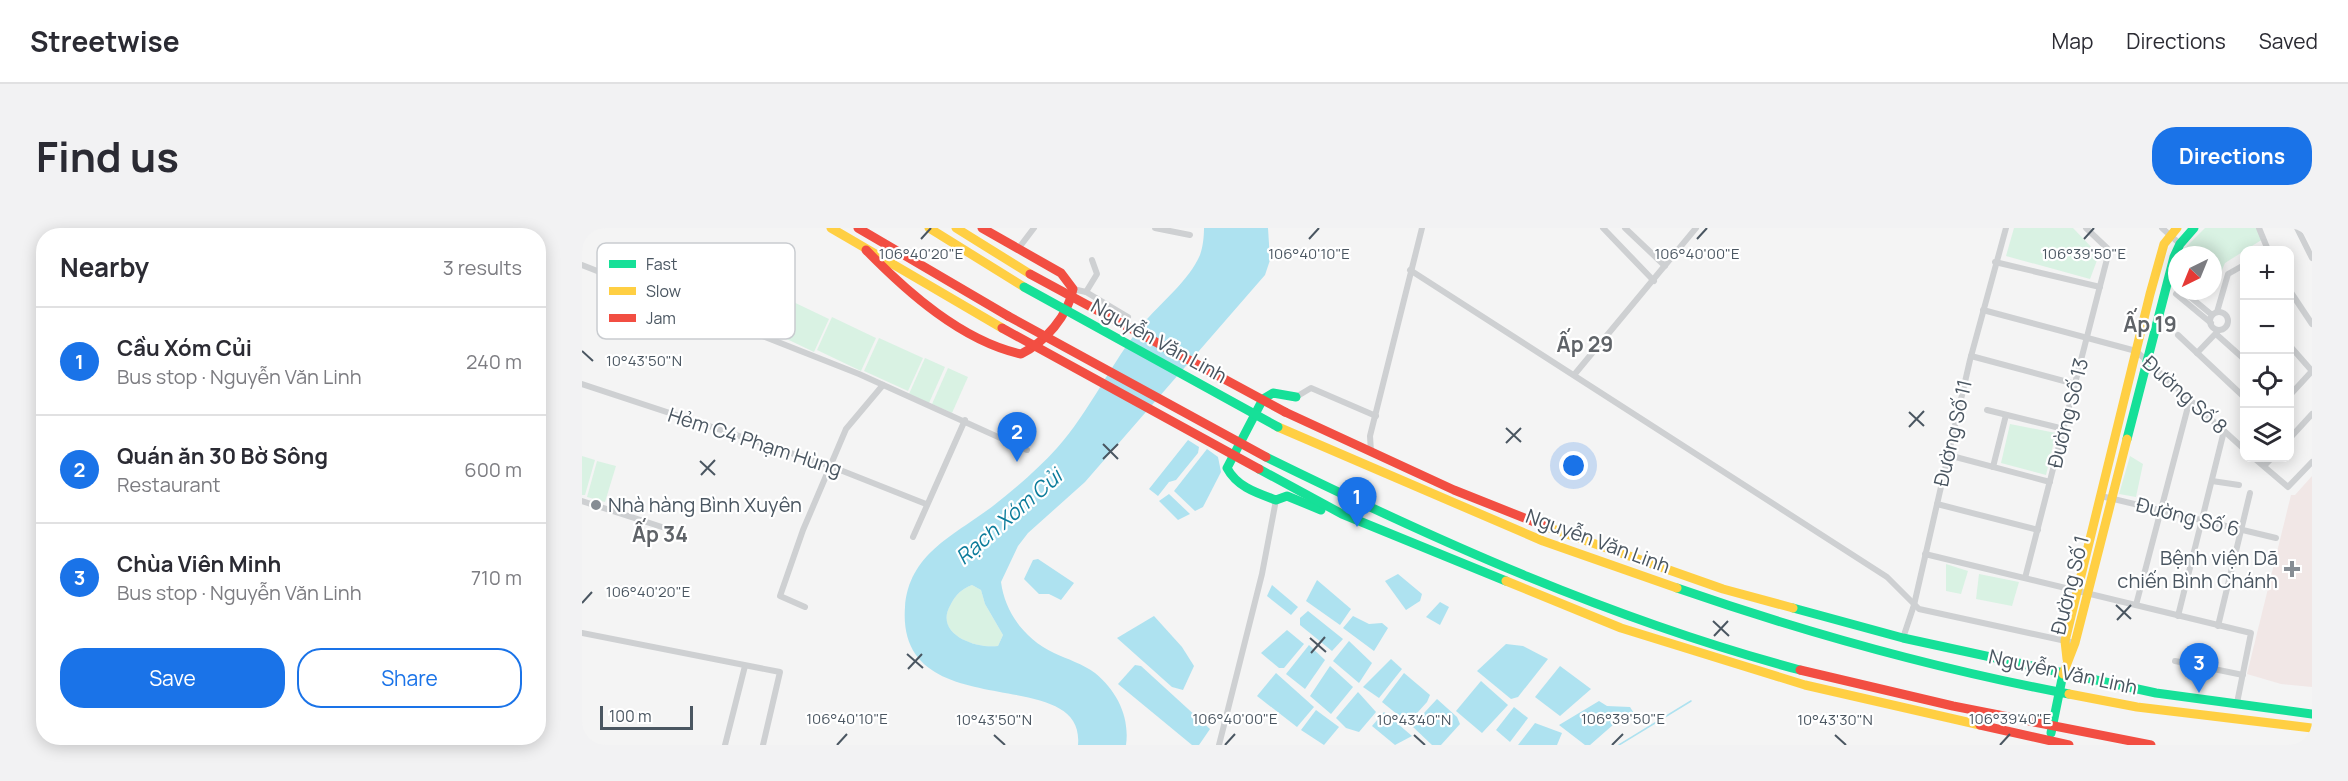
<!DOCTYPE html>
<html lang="en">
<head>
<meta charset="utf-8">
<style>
	:root { --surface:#fff; --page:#f2f2f3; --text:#2b2b33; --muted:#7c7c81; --line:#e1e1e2; --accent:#1a73e8 }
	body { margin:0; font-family:Manrope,sans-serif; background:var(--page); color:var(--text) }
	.controls { position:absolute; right:18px; top:18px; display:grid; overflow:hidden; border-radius:12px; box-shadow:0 3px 15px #0003 }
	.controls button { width:54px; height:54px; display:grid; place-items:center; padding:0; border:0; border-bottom:2px solid var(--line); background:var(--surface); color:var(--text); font:30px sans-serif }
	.compass { position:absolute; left:1586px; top:18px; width:54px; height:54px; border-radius:50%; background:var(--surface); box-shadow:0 3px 15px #0003; rotate:223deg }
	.scale { position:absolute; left:18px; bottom:15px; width:93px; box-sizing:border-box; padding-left:6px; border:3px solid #4a5661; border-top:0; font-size:16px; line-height:21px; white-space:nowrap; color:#4a5661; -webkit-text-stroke:4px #fff; paint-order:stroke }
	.you { position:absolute; left:992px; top:238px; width:21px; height:21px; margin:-15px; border:4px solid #fff; border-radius:50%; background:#1a73e8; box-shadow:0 0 0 9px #1a73e833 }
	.badge { display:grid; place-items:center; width:39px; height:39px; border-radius:50%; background:var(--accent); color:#fff; font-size:20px; font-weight:700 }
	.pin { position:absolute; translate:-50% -50px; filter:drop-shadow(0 2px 3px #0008) }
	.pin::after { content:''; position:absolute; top:32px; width:21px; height:18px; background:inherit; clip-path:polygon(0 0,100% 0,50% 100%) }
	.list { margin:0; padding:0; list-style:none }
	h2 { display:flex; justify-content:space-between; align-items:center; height:78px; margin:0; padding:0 24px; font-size:26px }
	h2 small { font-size:20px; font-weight:400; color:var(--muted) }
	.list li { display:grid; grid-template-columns:39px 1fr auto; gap:18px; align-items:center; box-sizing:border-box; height:108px; padding:0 24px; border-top:2px solid var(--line) }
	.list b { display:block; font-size:22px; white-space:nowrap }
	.list p { margin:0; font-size:20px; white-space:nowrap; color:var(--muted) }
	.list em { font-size:20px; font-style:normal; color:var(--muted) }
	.actions { display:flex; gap:12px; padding:18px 24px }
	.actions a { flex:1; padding:14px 0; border:2px solid var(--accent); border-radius:24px; text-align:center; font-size:21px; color:var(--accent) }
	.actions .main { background:var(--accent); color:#fff }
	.icon { flex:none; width:33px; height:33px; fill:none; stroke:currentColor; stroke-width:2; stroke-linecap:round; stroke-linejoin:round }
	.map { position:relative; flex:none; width:1730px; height:517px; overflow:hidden; border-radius:24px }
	header { display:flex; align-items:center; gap:36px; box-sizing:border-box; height:84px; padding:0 30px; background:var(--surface); border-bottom:2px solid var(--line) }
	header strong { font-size:28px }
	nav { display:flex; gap:33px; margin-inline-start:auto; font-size:21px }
	.intro { display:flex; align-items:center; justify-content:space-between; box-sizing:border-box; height:144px; padding:0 36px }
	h1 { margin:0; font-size:42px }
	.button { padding:15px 27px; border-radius:24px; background:var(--accent); color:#fff; font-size:21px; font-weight:700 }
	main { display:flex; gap:36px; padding:0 36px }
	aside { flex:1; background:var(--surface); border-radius:24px; box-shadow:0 3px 15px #0003 }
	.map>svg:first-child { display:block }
	.medical { fill:#f1e7e6 }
	.green { fill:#d9f2e3 }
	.water { fill:#aee2f0; fill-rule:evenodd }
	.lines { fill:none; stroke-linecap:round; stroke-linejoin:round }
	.stream { stroke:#aee2f0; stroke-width:1.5 }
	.street { stroke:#ced0d2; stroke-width:6 }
	.fast { stroke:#16e098; stroke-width:9 }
	.slow { stroke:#ffcf43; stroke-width:9 }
	.jam { stroke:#f24e42; stroke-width:9 }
	.fast-bridge { stroke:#16e098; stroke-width:9 }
	.jam-bridge { stroke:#f24e42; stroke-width:9 }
	.ticks { fill:none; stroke:#4a5661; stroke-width:2 }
	.poi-dot { fill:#868d94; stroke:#fff; stroke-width:2 }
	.labels { text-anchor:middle; stroke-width:4.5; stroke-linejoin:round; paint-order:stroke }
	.street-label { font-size:20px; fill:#4a5661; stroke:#fff }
	.poi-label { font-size:20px; fill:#4a5661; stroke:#fff; text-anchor:start }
	.neighbourhood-label { font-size:21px; font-weight:bold; fill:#5f6368; stroke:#fff }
	.water-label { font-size:21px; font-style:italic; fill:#0c7c9b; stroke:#fff }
	.key { fill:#fff; stroke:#c9ccd0; stroke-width:1.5 }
	.key-label { font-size:16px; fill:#4a5661 }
	.ticks-label { font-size:15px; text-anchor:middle; fill:#4a5661; stroke:#fff; stroke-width:4.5; stroke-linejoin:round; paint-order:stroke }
</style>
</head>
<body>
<header>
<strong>Streetwise</strong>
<nav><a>Map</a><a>Directions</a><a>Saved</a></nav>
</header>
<div class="intro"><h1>Find us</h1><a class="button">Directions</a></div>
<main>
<aside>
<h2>Nearby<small>3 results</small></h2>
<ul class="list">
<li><span class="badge">1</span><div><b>Cầu Xóm Củi</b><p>Bus stop · Nguyễn Văn Linh</p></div><em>240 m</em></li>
<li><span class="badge">2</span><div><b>Quán ăn 30 Bờ Sông</b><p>Restaurant</p></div><em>600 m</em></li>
<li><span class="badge">3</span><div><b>Chùa Viên Minh</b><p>Bus stop · Nguyễn Văn Linh</p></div><em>710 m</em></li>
</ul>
<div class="actions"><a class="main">Save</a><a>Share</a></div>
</aside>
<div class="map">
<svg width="1730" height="517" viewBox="0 0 1730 517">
	<rect width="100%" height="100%" fill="#f4f4f4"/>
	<path class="medical" d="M1730,248V459L1699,456L1665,446L1709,267H1713Z"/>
	<g class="green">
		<path d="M1432,0H1491L1517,27L1508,51L1424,28Z"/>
		<path d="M1623,0H1676L1681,11L1643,35L1631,63V27H1601L1605,18Z"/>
		<path d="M203,70L247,91L232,124L188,103Z"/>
		<path d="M250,89L294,110L279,143L235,122Z"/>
		<path d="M297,110L341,130L326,163L282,143Z"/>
		<path d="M343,130L363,139L347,175L327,166Z"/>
		<path d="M366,140L386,149L370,185L350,176Z"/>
		<path d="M1428,196L1474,205L1464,247L1419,235Z"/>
		<path d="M0,228L13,232L3,267H0Z"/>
		<path d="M1548,228L1561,236L1554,269L1537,266Z"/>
		<path d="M15,233L34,238L23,274L5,269Z"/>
		<path d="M1364,336L1386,343L1379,366L1364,363Z"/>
		<path d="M1397,346L1437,354L1430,378L1394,371Z"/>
		<path d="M390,357L399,362L403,376L421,407L416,418C392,421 351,405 369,376C374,366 380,361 390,357Z"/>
	</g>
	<g class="water">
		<path d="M622,0H686L688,32L683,47L503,254L446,305L436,318L419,354C423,385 443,411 472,425C485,431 501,436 513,445C535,463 548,489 544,517H496C504,433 314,501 323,379C327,325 373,307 411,278C433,261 457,240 475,220C508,183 529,135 560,97C578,75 607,53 618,27C621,19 622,8 622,0ZM390,357L399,362L403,376L421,407L416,418C392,421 351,405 369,376C374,366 380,361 390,357Z"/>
		<path d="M606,212L617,219L616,225L594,252L587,254L576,268L567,261Z"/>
		<path d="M625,221L636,229L639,244L621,279L613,283L592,263Z"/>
		<path d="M587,266L608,286L596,292L577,273Z"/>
		<path d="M456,331L492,355L479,372L467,366H457L442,351L451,332Z"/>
		<path d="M816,346L840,366L838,373L824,382L803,353Z"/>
		<path d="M735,352L769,381L758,397L724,373Z"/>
		<path d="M690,357L716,379L709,387L685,368Z"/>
		<path d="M858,374L867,379L858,397L844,389Z"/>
		<path d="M726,383L761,411L750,423L718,397V390Z"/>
		<path d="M572,388L600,419L612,438L601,462L590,459L535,410Z"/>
		<path d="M771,388L787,396L800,395L806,400L792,423L761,400Z"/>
		<path d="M705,402L722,416L702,440H697L679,425Z"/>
		<path d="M767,413L790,435L777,455L751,433Z"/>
		<path d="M924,416L941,418L966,431L936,469L929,471L895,443Z"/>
		<path d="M727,417L743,432L723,461L704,446Z"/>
		<path d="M809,431L820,441L797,470L781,459Z"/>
		<path d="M553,437L559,438L628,501L617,517H610L536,456Z"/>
		<path d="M748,438L771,459L749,486L728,468Z"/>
		<path d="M978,438L1009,461L978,488L953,469Z"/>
		<path d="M694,445L732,479L715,499L675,468Z"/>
		<path d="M822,445L848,467L845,474L826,495L800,474Z"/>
		<path d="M899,453L926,477L900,505L874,483Z"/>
		<path d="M776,464L794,484L777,504L764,500L754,490Z"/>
		<path d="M855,471L875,489L878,496L859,517H850L830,498Z"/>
		<path d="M1017,473L1025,478L1048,479L1055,490L1032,496L1008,517H1003L977,497Z"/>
		<path d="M932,479L946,490L928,514L914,502Z"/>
		<path d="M734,482L757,499L742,517L719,502Z"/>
		<path d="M802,484L830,508L813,517L790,498Z"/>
		<path d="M953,495L980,505L975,517H936Z"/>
	</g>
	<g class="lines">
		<path class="stream" d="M1037,517L1109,473"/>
		<g class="street">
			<path d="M573,0L608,7"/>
			<path d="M1021,0L1072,53"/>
			<path d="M1043,0L1083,38"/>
			<path d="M1580,0L1598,16"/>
			<path d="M1677,0L1686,22"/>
			<path d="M1715,0L1730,30"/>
			<path d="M436,21L452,0"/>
			<path d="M1413,34L1518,59"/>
			<path d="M0,37L277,146L445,222"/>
			<path d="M828,42L1305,349L1337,381L1493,415"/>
			<path d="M1586,49L1595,56"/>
			<path d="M491,61L504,64L515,46L510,32"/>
			<path d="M1601,63L1630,87"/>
			<path d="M1708,63L1730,96"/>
			<path d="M504,64L546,89"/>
			<path d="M1594,66L1629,95"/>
			<path d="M1401,82L1554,123L1662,221"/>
			<path d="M1635,84L1646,46L1662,37"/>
			<circle cx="1637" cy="93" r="9"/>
			<path d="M1634,106L1662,131"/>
			<path d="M1596,107L1662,169"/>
			<path d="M1708,118L1730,143"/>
			<path d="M1615,125L1636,103"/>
			<path d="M1389,128L1493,156"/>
			<path d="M992,147L1114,0"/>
			<path d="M0,156L248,238L344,276"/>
			<path d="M1708,167L1730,143"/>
			<path d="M714,169L729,160L794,188"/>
			<path d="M1405,182L1482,201"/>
			<path d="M1708,210L1730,186"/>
			<path d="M789,224L788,208L840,0"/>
			<path d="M1366,227L1468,254"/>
			<path d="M1672,230L1706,259L1730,234"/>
			<path d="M1682,238L1690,230"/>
			<path d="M1411,239L1424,187"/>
			<path d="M1630,253L1657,257"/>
			<path d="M1519,268L1694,310"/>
			<path d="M0,273L83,300"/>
			<path d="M1355,276L1456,302"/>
			<path d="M331,309L383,192"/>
			<path d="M1343,326L1669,405L1655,475"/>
			<path d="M1443,350L1526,27L1525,20L1504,0"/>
			<path d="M1554,377L1608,171"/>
			<path d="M223,379L198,368L221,302L264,201L301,157"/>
			<path d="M1596,388L1642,203"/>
			<path d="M1636,398L1668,265"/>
			<path d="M0,405L198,444L181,517"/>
			<path d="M1321,410L1332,377L1388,132L1424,0"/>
			<path d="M1593,433L1661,447"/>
			<path d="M143,517L163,438"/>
			<path d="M637,517L680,346L694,272"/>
		</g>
		<g class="fast">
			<path d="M714,169L691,165L681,171L645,240C655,259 675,265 694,272L705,268L739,282"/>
			<path d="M1545,211L1592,29L1598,16L1612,0"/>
			<path d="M684,229C857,314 1031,392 1218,442"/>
			<path d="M677,241L760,286L924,353"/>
			<path d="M1095,360C1222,404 1355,441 1487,466"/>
			<path d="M1211,380L1321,410L1574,465L1730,486"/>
			<path d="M1469,505L1481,446"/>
		</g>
		<g class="slow">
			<path d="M249,0L420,100"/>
			<path d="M347,0L442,59"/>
			<path d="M374,0L448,46"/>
			<path d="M696,199L961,313L1095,360"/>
			<path d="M965,299L1141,361L1211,380"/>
			<path d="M924,353L1039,400L1223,457L1398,497"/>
			<path d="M1485,431L1483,413L1568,66L1582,16L1595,0"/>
			<path d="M1481,446L1493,415L1545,211"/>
			<path d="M1487,466L1555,479L1730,500"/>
		</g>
		<g class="jam">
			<path d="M276,0L426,88"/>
			<path d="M284,22C325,64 380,113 439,126C463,114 486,88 491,61L479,45L400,0"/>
			<path d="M703,184L872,262L965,299"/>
			<path d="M1218,442L1371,478L1569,517"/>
			<path d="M1398,497L1487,517"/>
		</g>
		<path class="fast-bridge" d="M442,59L696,199"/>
		<g class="jam-bridge">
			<path d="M448,46L703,184"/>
			<path d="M426,88L684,229"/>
			<path d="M420,100L677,241"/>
		</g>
	</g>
	<path class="ticks" d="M339,11L349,0M727,11L737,0M1115,11L1125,0M1502,11L1512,0M0,123L11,133M1327,184L1342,198M1327,199L1342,183M924,200L939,214M924,215L939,200M521,216L536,231M521,231L536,216M118,233L133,247M119,247L133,232M0,375L10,364M1534,377L1549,391M1535,392L1549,377M1131,393L1147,408M1132,408L1146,393M728,410L744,424M729,425L743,409M325,426L341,440M326,441L340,426M412,507L423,517M832,507L843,517M1253,507L1264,517M255,517L265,506M643,517L653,506M1030,517L1041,506M1418,517L1428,506"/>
	<g class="poi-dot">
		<circle cx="14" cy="277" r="6"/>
		<path d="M1707 332h6v6h6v6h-6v6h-6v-6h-6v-6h6z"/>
	</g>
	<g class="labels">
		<g class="street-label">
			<text transform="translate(577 113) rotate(29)" y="7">Nguyễn Văn Linh</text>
			<text transform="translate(1603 167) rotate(42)" y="7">Đường Số 8</text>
			<text transform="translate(1486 185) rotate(-76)" y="7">Đường Số 13</text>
			<text transform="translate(1371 205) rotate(-77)" y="7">Đường Số 11</text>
			<text transform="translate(173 214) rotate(18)" y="7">Hẻm C4 Phạm Hùng</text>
			<text transform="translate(1606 289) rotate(14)" y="7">Đường Số 6</text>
			<text transform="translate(1016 313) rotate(20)" y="7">Nguyễn Văn Linh</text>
			<text transform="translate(1488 357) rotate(-76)" y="7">Đường Số 1</text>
			<text transform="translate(1481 444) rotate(12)" y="7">Nguyễn Văn Linh</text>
		</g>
		<g class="poi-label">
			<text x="26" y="284">Nhà hàng Bình Xuyên</text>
			<text x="1696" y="337" text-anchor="end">Bệnh viện Dã<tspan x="1696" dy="23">chiến Bình Chánh</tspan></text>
		</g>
		<g class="neighbourhood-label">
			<text x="1568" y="104">Ấp 19</text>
			<text x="1003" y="124">Ấp 29</text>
			<text x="78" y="314">Ấp 34</text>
		</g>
		<g class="water-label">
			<text transform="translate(427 289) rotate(-41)" y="7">Rạch Xóm Củi</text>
		</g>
	</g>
	<rect x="15" y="15" width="198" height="96" rx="9" class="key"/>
	<rect x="27" y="32" width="27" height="8" fill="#16e098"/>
	<rect x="27" y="59" width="27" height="8" fill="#ffcf43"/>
	<rect x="27" y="86" width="27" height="8" fill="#f24e42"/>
	<g class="key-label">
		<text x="64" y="42">Fast</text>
		<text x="64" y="69">Slow</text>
		<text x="64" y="96">Jam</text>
	</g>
	<g class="ticks-label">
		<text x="339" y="31">106°40'20"E</text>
		<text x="727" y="31">106°40'10"E</text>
		<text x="1115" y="31">106°40'00"E</text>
		<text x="1502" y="31">106°39'50"E</text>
		<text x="62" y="138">10°43'50"N</text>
		<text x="66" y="369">106°40'20"E</text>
		<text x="265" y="496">106°40'10"E</text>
		<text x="653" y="496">106°40'00"E</text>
		<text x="1041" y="496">106°39'50"E</text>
		<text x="1428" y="496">106°39'40"E</text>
		<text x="412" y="497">10°43'50"N</text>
		<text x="832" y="497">10°43'40"N</text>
		<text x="1253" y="497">10°43'30"N</text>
	</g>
</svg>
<div class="controls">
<button>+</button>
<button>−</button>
<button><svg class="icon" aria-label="locate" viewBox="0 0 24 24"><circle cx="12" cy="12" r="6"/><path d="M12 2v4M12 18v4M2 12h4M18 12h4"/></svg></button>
<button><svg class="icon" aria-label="layers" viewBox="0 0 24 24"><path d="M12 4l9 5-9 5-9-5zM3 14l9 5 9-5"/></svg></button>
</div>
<svg class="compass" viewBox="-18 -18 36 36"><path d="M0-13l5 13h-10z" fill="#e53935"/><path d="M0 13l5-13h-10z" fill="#7c7c81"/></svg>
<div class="scale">100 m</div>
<div class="you"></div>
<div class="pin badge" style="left:775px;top:299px">1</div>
<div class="pin badge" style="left:435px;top:234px">2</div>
<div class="pin badge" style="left:1617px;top:465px">3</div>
</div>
</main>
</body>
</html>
